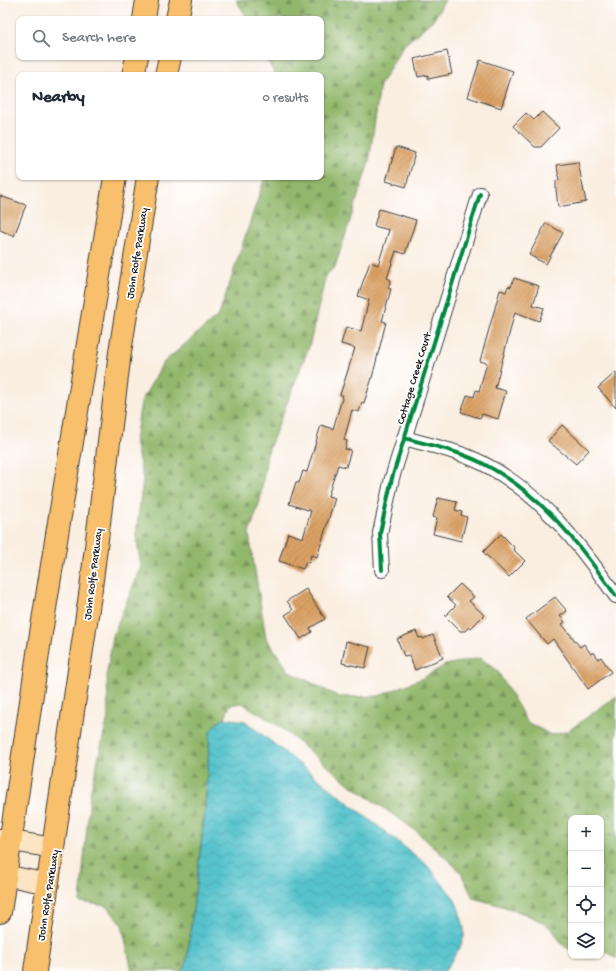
<!DOCTYPE html>
<html lang="en">
<head>
<meta charset="utf-8">
<style>
	:root { --surface:#fff; --page:#f2f2f3; --text:#1f2937; --muted:#747a83; --line:#e0e1e3 }
	body { margin:0; font-family:"Gochi Hand",sans-serif; background:var(--page); color:var(--text) }
	.controls { position:absolute; right:12px; bottom:12px; display:grid; overflow:hidden; border-radius:8px; box-shadow:0 1px 3px #0004 }
	.controls button { width:36px; height:36px; display:grid; place-items:center; padding:0; border:0; border-bottom:1px solid var(--line); background:var(--surface); color:var(--text); font:20px sans-serif }
	.list { margin:0; padding:0; list-style:none }
	h2 { display:flex; justify-content:space-between; align-items:center; height:52px; margin:0; padding:0 16px; font-size:17px }
	h2 small { font-size:13px; font-weight:400; color:var(--muted) }
	.icon { flex:none; width:22px; height:22px; fill:none; stroke:currentColor; stroke-width:2; stroke-linecap:round; stroke-linejoin:round }
	.map { position:relative; flex:none; width:616px; height:971px; overflow:hidden }
	.search { position:absolute; background:var(--surface); box-shadow:0 1px 3px #0004; left:16px; top:16px; width:308px; height:44px; display:flex; align-items:center; gap:10px; box-sizing:border-box; padding:0 14px; border-radius:8px; color:var(--muted); font-size:15px }
	.panel { position:absolute; background:var(--surface); box-shadow:0 1px 3px #0004; left:16px; top:72px; width:308px; height:108px; border-radius:8px }
	.map>svg:first-child { display:block }
	.forest { fill:url(#forest-firs); stroke:#576a44 }
	.water { fill:url(#water-waves); stroke:#397074 }
	.building { fill:url(#building-hatch) }
	.lines { fill:none; stroke-linecap:round; stroke-linejoin:round }
	.street-casing { stroke:#3d3c3a; stroke-width:16 }
	.secondary-casing { stroke:#3d3c3a; stroke-width:22 }
	.primary-casing { stroke:#3d3c3a; stroke-width:24 }
	.street { stroke:#fff; stroke-width:14 }
	.secondary { stroke:#fce5c4; stroke-width:20 }
	.primary { stroke:#f8bf6c; stroke-width:22 }
	.cycleway-casing { stroke:#fff; stroke-width:6 }
	.cycleway { stroke:#00873e; stroke-width:4 }
	.labels { text-anchor:middle; stroke-width:3.5; stroke-linejoin:round; paint-order:stroke }
	.street-label { font-size:11px; fill:#1c1c1c; stroke:#fff }
</style>
</head>
<body>
<div class="map">
<svg width="616" height="971" viewBox="0 0 616 971">
	<defs>
		<pattern id="forest-firs" width="22" height="20" patternUnits="userSpaceOnUse"><rect width="22" height="20" fill="#92b76c"/><path d="M5 1l3.5 6h-7zM16 11l3.5 6h-7z" fill="#769458"/></pattern>
		<pattern id="water-waves" width="16" height="10" patternUnits="userSpaceOnUse"><rect width="16" height="10" fill="#56c3cc"/><path d="M0 5q4-4 8 0t8 0" fill="none" stroke="#4aa7af"/></pattern>
		<pattern id="building-hatch" width="6" height="6" patternUnits="userSpaceOnUse"><rect width="6" height="6" fill="#daa063"/><path d="M-1 1l2-2M0 6l6-6M5 7l2-2" fill="none" stroke="#ba8955"/></pattern>
	</defs>
	<rect width="100%" height="100%" fill="#fff"/>
	<filter id="ink" filterUnits="userSpaceOnUse"><feTurbulence type="fractalNoise" baseFrequency=".025" numOctaves="2"/><feDisplacementMap in="SourceGraphic" scale="8" xChannelSelector="R" yChannelSelector="G"/><feConvolveMatrix kernelMatrix="1 2 1 2 8 2 1 2 1" color-interpolation-filters="sRGB"/></filter>
	<filter id="wash" filterUnits="userSpaceOnUse"><feTurbulence type="fractalNoise" baseFrequency=".012" numOctaves="4" result="noise"/><feDisplacementMap in="SourceGraphic" scale="16" xChannelSelector="R" yChannelSelector="G"/><feGaussianBlur stdDeviation="0.9" result="paint"/><feColorMatrix in="noise" values="0 0 0 0 0 0 0 0 0 0 0 0 0 0 0 0 0 1.4 0 .05"/><feComposite in="paint" operator="in"/></filter>
	<g filter="url(#wash)">
		<rect width="100%" height="100%" fill="#faeee1"/>
		<path class="forest" d="M236,0H445L434,19L403,46L380,85L369,162L335,267L326,275L309,347L267,454L260,501L249,534L266,638L289,671L339,697L379,696L423,678L445,665L480,658L497,670L527,722L551,735L568,731L616,696V959L605,951L601,953V818H571V950C559,946 558,933 548,926C530,913 495,904 473,898L460,871L415,830L348,783L279,726L242,703L230,705L225,718L216,724L210,732L205,813L186,966L182,971H132L122,925L107,906L80,902L90,794L108,717L107,672L113,635L141,567L136,535L143,479L135,441L141,402L163,363L219,315L265,177H321V75H275L266,57H321V19H248Z"/>
		<path class="water" d="M225,718L245,721L426,864L454,898L458,907L464,927V937L460,947L445,971H182L186,966L205,813L210,732L216,724Z"/>
		<g id="blocks">
			<g class="building">
				<path d="M447,51L452,74L428,79V75L418,77L414,59Z"/>
				<path d="M480,60L513,71L501,108L468,97Z"/>
				<path d="M542,112L559,128L541,147H535L513,126L526,113L534,120Z"/>
				<path d="M396,147L415,153L406,187L386,181Z"/>
				<path d="M578,162L586,202L558,207L556,189V181L559,180L557,165Z"/>
				<path d="M0,196L26,205L14,236L0,230Z"/>
				<path d="M379,209L416,220L405,254L396,251L387,278L391,280L388,288L391,289L382,321L386,322L372,378L364,403L362,402L359,412L352,410L344,440L347,441L345,449L351,450L346,467L338,465L328,496L335,498L317,557L311,555L309,563L306,562L303,569L279,561L288,533L303,538L311,511L289,504L296,482L299,483L303,471L307,472L321,425L333,429L343,395H340L355,348L341,344L346,327L361,331L369,300L358,296L370,262L378,265L389,230L374,226Z"/>
				<path d="M546,223L563,233L546,264L529,255Z"/>
				<path d="M514,278L539,286L533,305L544,308L539,321L515,312L495,388L506,391L498,419L482,414L480,418L461,412L467,395L474,397L476,390L479,391L487,363L480,361L495,308L500,290L506,292L508,286L511,287Z"/>
				<path d="M616,372V408L598,388Z"/>
				<path d="M562,425L589,450L576,464L548,441Z"/>
				<path d="M438,498L457,502L455,510L462,512L461,515L467,517L461,541L433,534L437,518L433,517Z"/>
				<path d="M501,534L514,547L513,549L525,561L509,577L483,552Z"/>
				<path d="M460,584L474,597L469,601L484,615L471,628L469,627L465,631H460L445,616L456,605L447,597Z"/>
				<path d="M306,589L325,619L310,628L312,632L301,639L285,615L293,610L287,601Z"/>
				<path d="M555,597L567,611L560,616L565,622L562,624L580,647L584,644L591,654L594,652L598,659L601,657L611,672L588,689L553,639L547,644L526,619Z"/>
				<path d="M416,631L419,638L422,637L423,639L433,635L443,658L415,670L409,655L404,656L397,639Z"/>
				<path d="M346,641L370,647L365,668L342,663Z"/>
			</g>
		</g>
	</g>
	<g filter="url(#ink)">
		<use href="#blocks" fill-opacity="0" stroke="#3d3c3a" stroke-width="1"/>
		<g class="lines">
			<g class="street-casing">
				<g id="street">
					<path d="M404,438C430,445 458,451 482,463C541,493 579,544 616,596"/>
					<path d="M382,570L380,533L392,478L480,194"/>
				</g>
			</g>
			<g class="secondary-casing">
				<g id="secondary">
					<path d="M0,839L54,848"/>
					<path d="M0,874L48,884"/>
				</g>
			</g>
			<g class="primary-casing">
				<g id="primary">
					<path d="M144,19L147,0"/>
					<path d="M177,19L181,0"/>
					<path d="M133,75L137,57"/>
					<path d="M166,75L170,57"/>
					<path d="M0,912L41,633L115,177"/>
					<path d="M35,971L91,588L120,352L148,177"/>
				</g>
			</g>
			<use href="#street" class="street"/>
			<use href="#secondary" class="secondary"/>
			<use href="#primary" class="primary"/>
			<g class="cycleway-casing">
				<g id="cycleway">
					<path d="M404,438C430,445 458,451 482,463C541,493 579,544 616,596"/>
					<path d="M382,570L380,533L392,478L480,194"/>
				</g>
			</g>
			<use href="#cycleway" class="cycleway"/>
		</g>
	</g>
	<g class="labels">
		<g class="street-label">
			<text transform="translate(136 253) rotate(-81)" y="4">John Rolfe Parkway</text>
			<text transform="translate(413 378) rotate(-73)" y="4">Cottage Creek Court</text>
			<text transform="translate(92 574) rotate(-83)" y="4">John Rolfe Parkway</text>
			<text transform="translate(47 895) rotate(-81)" y="4">John Rolfe Parkway</text>
		</g>
	</g>
</svg>
<div class="controls">
<button>+</button>
<button>−</button>
<button><svg class="icon" aria-label="locate" viewBox="0 0 24 24"><circle cx="12" cy="12" r="6"/><path d="M12 2v4M12 18v4M2 12h4M18 12h4"/></svg></button>
<button><svg class="icon" aria-label="layers" viewBox="0 0 24 24"><path d="M12 4l9 5-9 5-9-5zM3 14l9 5 9-5"/></svg></button>
</div>
<div class="search"><svg class="icon" aria-label="search" viewBox="0 0 24 24"><circle cx="10" cy="10" r="6"/><path d="M15 15l6 6"/></svg>Search here</div>
<section class="panel">
<h2>Nearby<small>0 results</small></h2>
<ul class="list">
</ul>
</section>
</div>
</body>
</html>
